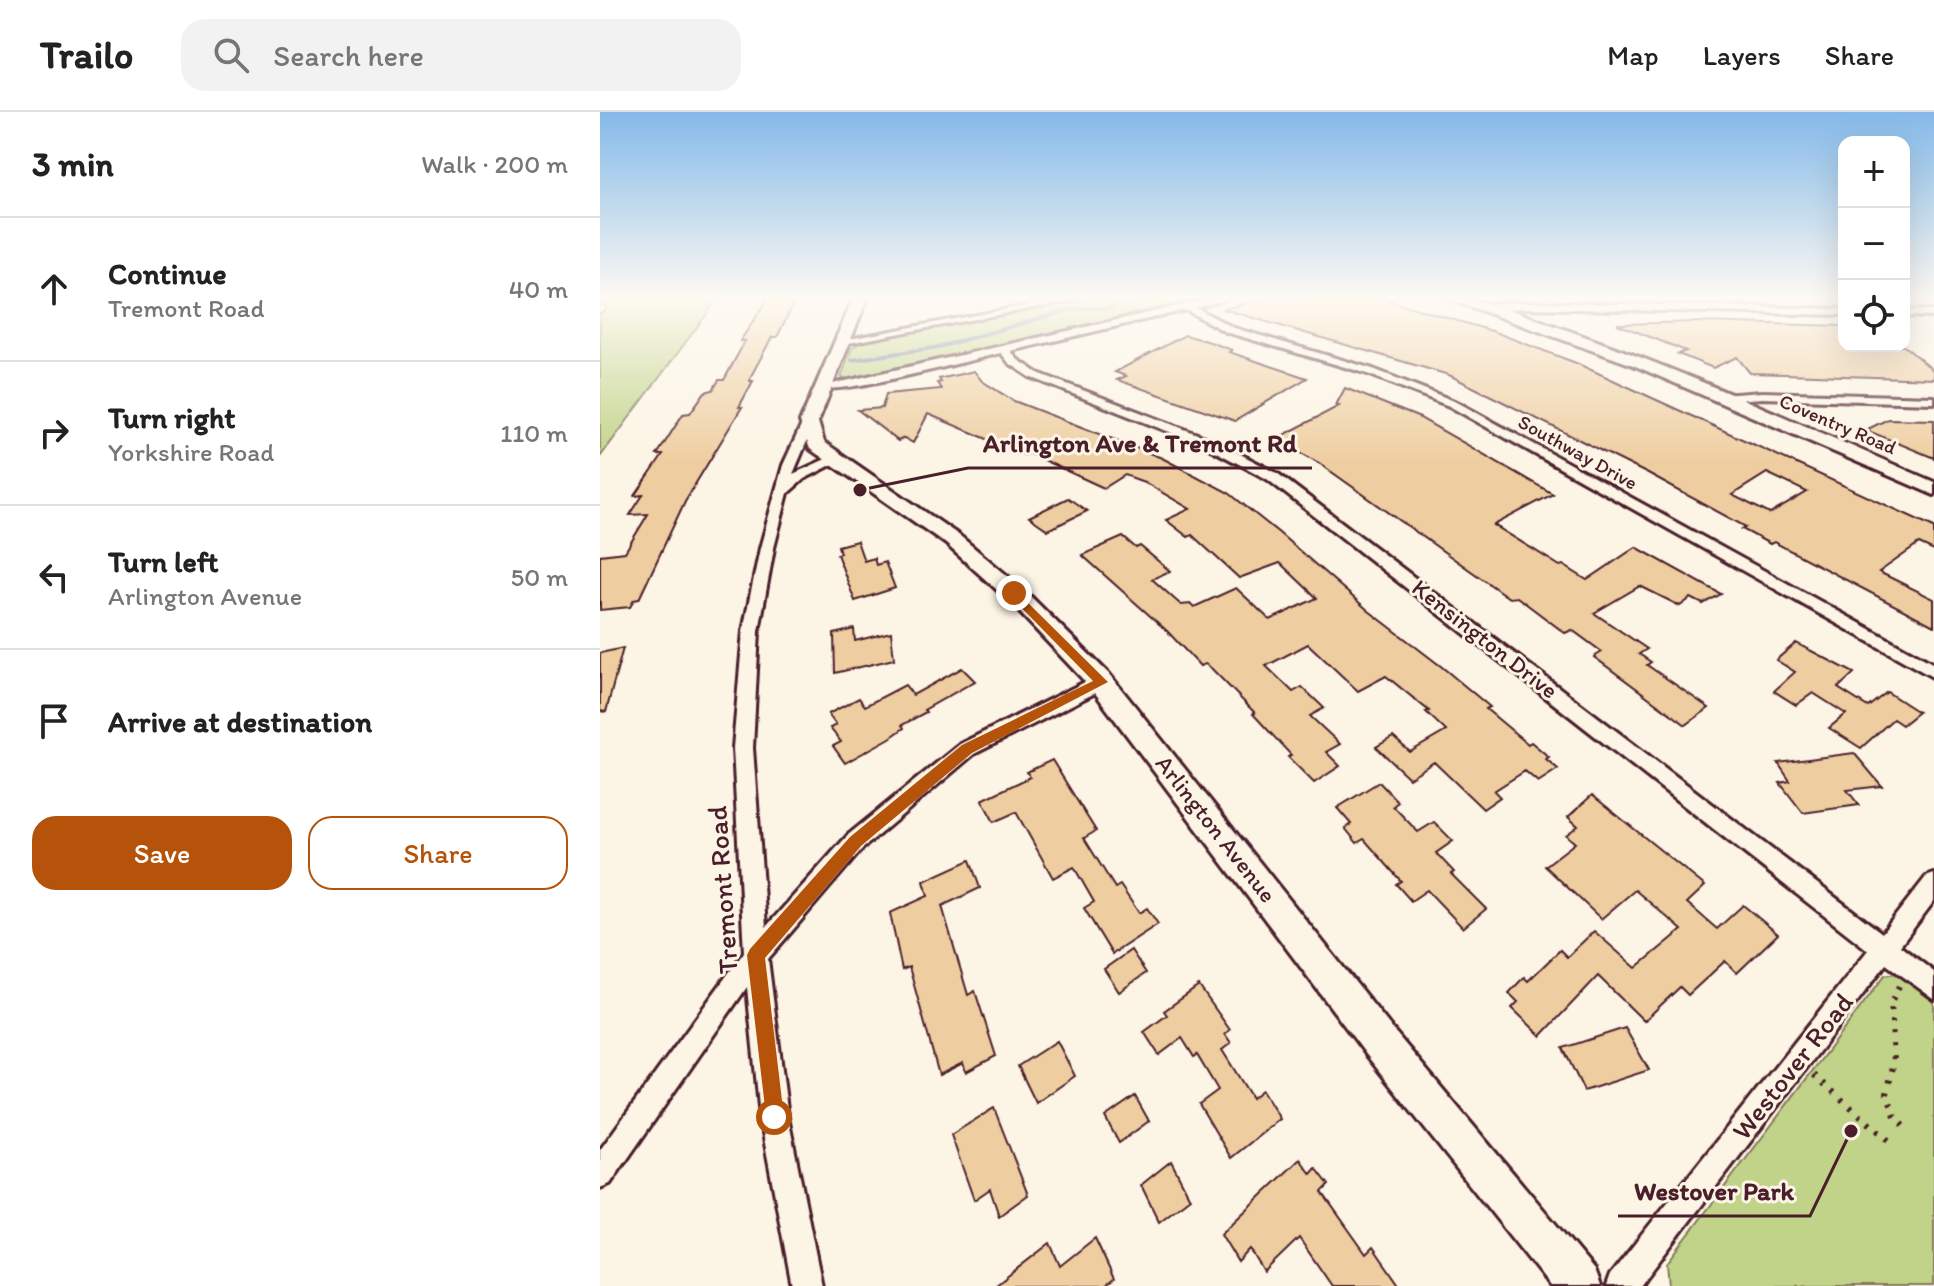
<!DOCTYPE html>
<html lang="en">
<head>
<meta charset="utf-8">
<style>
	:root { --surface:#fff; --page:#f2f2f2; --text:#222; --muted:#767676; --line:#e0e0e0; --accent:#b45309 }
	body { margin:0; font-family:Itim,sans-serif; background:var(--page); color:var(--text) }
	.controls { position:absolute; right:24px; top:24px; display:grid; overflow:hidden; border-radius:16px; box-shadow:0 8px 32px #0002 }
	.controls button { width:72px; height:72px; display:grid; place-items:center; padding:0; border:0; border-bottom:2px solid var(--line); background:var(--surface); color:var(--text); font:40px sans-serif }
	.stop { position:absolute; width:24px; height:24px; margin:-18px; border:6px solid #b45309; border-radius:50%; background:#fff }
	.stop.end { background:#b45309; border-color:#fff; box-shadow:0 2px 8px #0008 }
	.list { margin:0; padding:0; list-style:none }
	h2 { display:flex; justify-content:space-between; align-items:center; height:104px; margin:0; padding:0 32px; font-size:34px }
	h2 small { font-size:26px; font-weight:400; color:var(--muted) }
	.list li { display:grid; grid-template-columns:52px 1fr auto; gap:24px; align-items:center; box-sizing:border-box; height:144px; padding:0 32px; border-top:2px solid var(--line) }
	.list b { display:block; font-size:30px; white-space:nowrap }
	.list p { margin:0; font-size:26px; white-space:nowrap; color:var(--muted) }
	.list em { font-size:26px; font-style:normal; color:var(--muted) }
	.actions { display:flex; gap:16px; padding:24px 32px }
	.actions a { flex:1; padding:18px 0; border:2px solid var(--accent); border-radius:24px; text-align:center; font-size:28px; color:var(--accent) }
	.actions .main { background:var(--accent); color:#fff }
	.icon { flex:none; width:44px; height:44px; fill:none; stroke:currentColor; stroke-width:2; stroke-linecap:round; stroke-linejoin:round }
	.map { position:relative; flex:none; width:1334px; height:1174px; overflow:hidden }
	header { display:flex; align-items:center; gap:48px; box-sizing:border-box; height:112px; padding:0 40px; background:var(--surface); border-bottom:2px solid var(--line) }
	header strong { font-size:38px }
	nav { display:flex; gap:44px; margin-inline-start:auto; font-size:28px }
	.search { width:560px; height:72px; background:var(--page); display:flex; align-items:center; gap:20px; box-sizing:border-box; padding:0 28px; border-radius:24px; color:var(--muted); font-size:30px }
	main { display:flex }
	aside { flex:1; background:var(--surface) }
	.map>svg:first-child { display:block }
	.green { fill:#c0d388; stroke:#85795a; stroke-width:2 }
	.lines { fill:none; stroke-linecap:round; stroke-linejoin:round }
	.stream { stroke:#73809e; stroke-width:4 }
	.building { fill:#eecea0; stroke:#4a1f2b; stroke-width:2; fill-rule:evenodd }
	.lane-casing { stroke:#4a1f2b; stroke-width:8 }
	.street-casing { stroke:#4a1f2b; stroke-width:6 }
	.secondary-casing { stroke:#4a1f2b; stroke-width:6 }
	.path { stroke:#4a1f2b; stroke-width:6; stroke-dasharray:3 9; stroke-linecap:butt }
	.lane { stroke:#fcf5e5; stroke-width:5 }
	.street { fill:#fcf5e5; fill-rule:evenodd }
	.secondary { fill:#fcf5e5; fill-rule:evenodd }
	.route { fill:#b45309 }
	.labels { text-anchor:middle; stroke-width:6; stroke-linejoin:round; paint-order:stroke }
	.far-street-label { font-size:20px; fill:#4a1f2b; stroke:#fcf5e5 }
	.street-label { font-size:24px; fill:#4a1f2b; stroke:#fcf5e5 }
	.near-street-label { font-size:28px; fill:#4a1f2b; stroke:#fcf5e5 }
	.leader { fill:none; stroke:#4a1f2b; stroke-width:3 }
	.callout-dot { fill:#4a1f2b; stroke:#fcf5e5; stroke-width:3 }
	.callout-label { font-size:26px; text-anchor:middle; font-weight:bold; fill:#4a1f2b; stroke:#fcf5e5; stroke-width:6; stroke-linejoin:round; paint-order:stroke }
</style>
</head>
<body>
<header>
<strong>Trailo</strong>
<div class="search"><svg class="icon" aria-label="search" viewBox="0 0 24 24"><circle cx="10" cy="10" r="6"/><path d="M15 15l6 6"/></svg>Search here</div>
<nav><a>Map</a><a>Layers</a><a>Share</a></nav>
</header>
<main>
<aside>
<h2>3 min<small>Walk · 200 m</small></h2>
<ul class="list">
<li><svg class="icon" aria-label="ahead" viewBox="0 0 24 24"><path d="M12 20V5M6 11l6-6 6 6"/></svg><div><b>Continue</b><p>Tremont Road</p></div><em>40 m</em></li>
<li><svg class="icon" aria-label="right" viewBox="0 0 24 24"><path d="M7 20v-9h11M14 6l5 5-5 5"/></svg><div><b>Turn right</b><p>Yorkshire Road</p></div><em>110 m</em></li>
<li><svg class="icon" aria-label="left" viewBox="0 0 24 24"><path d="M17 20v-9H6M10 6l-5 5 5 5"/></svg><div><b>Turn left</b><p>Arlington Avenue</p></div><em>50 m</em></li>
<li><svg class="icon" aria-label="arrive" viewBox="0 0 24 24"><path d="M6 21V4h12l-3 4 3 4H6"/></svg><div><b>Arrive at destination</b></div></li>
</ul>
<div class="actions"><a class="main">Save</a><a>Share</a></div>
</aside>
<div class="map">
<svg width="1334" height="1174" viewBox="0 0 1334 1174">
	<rect width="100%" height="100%" fill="#fcf5e5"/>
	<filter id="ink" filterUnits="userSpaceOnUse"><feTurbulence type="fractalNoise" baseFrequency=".0125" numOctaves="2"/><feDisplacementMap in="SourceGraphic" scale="16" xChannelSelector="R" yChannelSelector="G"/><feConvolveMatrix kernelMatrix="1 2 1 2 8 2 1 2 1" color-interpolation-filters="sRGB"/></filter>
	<g filter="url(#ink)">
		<g class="green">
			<path d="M0,187H118L0,345Z"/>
			<path d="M484,187H610L253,268L241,265L252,236L264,228Z"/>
			<path d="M1296,861L1334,886V1174H1069L1067,1151L1285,863Z"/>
		</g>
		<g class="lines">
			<path class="stream" d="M252,248L339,235L473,197L508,196L550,187"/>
		</g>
		<g class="building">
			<path d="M168,187H196L177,225H172L151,264L150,269H153L139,295H142L85,389L39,487L34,488L30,495L0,498V443L25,440L48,402L30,403L43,383L35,384L63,343H57L83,302L90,301L105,280L113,278L119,268H124L145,229H140Z"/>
			<path d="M664,187H784L892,219L976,251L1334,415V439L1319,432L1279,460L1334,487V514L1174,430L1170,432L1142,417L1146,415L1048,362L849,263L623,197ZM1167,361L1207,380L1170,402L1132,383Z"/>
			<path d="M1098,210L1244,214V234H1304L1334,259V267L1150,261L1137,245L1113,256L1078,242L1086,239L1017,212Z"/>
			<path d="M585,223L610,230L632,238L629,240L707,266L635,309L517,268L526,264L515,260Z"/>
			<path d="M374,259L382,269L414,289L562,346L629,381L679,421L769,499L842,555L890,595L886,597L928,632L931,630L949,645L946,647L958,657L938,670L925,659L894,679L900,685L883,697L834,650L809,666L776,635L793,625L810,640L846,619L826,600L829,599L786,564L758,579L708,532L666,554L693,580L702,575L724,596L710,604L740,632L726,640L740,654L714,671L688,645L691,643L653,602L655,601L611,556L605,552L600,554L567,519L482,443L523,425L536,436L540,434L570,459L552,467L581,493L591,492L594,495L636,476L670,508L717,486L680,451L639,466L592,423L588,425L566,408L590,397L544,370L525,363L504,376L428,341L425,343L328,302L313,331L304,326L298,329L258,298L282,296L286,282L341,277L337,271L341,270L339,267Z"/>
			<path d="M745,276L820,306L953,382L894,413L960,454L963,453L987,468L1036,435L1121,482L1103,492L1091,486L1080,494L1040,474L994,501L1047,537L1039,542L1051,550L1047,553L1109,596L1086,613L994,545L1002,540L972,518L965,521L917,485L909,486L719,351L676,327L739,294L736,293Z"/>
			<path d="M1288,307L1334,308V346L1266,318Z"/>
			<path d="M468,386L487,399L448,418L429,405Z"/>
			<path d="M257,429L264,449L274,446L276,453L285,450L295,476L255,489L237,442L240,441L238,434Z"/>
			<path d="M254,517L255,529L291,520L294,547L235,561L234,522Z"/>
			<path d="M1196,531L1254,561L1238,576L1268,595L1287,580L1318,600L1302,613L1293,607L1261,636L1229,616L1246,602L1213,581L1196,593L1174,579L1195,560L1176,548Z"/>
			<path d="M23,536L6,600L0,599V541Z"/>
			<path d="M362,556L375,569L324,598L326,600L302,613L304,616L290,626L245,651L233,634L241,630L230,616L236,613L228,602L259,586L265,594L305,573L313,583Z"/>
			<path d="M1254,641L1282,674L1247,678L1259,693L1203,701L1180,671L1190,669L1178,651Z"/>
			<path d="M452,648L496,719L484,726L515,776L520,773L539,801L547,796L558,812L512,842L484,796L494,790L474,755L453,766L416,700L394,710L382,688L430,665L427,660Z"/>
			<path d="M779,670L798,690L793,694L818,720L834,710L853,729L836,741L854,760L851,762L886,797L863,816L827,778L811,789L796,772L801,769L764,727L757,731L745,716L751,712L737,696Z"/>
			<path d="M992,683L1105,774L1087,791L1117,817L1143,793L1178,822L1137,861L1125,849L1088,883L1080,875L1044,909L998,864L941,924L912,896L918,890L909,881L924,865L928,869L960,838L967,845L994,819L1036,856L1082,818L1035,778L1001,807L945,754L975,731L966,723L978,714L968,705Z"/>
			<path d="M370,748L380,776L342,794L368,883L375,879L396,944L366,960L363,951L339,963L309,855L302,858L290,801L328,784L324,769Z"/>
			<path d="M531,838L546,861L519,880L504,857Z"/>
			<path d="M599,874L630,918L625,922L631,931L622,938L652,986L662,978L680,1007L631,1046L599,992L618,978L597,943L594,945L582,926L559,943L544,920L567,903L564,899Z"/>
			<path d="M1025,916L1049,958L984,979L963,936Z"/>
			<path d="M457,929L475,964L436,991L418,954Z"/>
			<path d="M535,984L549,1009L519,1031L505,1005Z"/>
			<path d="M394,996L428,1083L399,1104L390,1077L374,1088L351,1023Z"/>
			<path d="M700,1047L711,1062L716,1056L729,1073L722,1080L766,1142L773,1135L800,1174H732L699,1126L664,1160L650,1137L638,1150L621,1122Z"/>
			<path d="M571,1049L590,1086L559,1110L541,1073Z"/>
			<path d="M495,1126L514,1167L505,1174H395L450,1131L460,1154Z"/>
		</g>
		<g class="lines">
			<g class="lane-casing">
				<path id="lane" d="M0,198L3,196"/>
			</g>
			<g class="street-casing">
				<g id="street">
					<path d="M462,187H481L243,232L238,229Z"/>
					<path d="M610,187H626L596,196L634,216L773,257L857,290L1334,552V566L849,294L765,261L626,220L586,198L411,239L417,247L438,261L613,328L677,361L1282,821L1326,765L1334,762V789L1300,834L1334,860V887L1286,852L1040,1174H1006L1010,1163L1268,838L667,367L605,334L430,265L409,251L401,241C374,247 235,285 219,275Z"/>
					<path d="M929,190L1244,197V203L929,196L884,198L879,195L884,192Z"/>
					<path d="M1304,198L1334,199V205L1304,204Z"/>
					<path d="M1162,280L1334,285V291L1162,286L1121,289L1115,286L1121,283Z"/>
					<path d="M209,306L215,310L193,362L230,345L241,348L204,367L188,381L174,436L159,519L153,636L166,815L248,723L360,632L495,565L501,564L510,570L507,575L374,642L262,737L168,847L188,1005L222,1174H192L160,1005L147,875L10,1072L0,1076V1038L144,840L133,636L143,519L160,436L183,353L203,310Z"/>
				</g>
			</g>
			<g class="secondary-casing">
				<g id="secondary">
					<path d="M253,187H267L218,310L224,330L360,424L422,476L510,563L794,919L994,1158L1000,1174H950L768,945L492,577L406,486L346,432L210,337L200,310Z"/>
					<path d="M849,187C886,185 926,204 961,216C1088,260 1210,317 1334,370V383L1033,253Z"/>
				</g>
			</g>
			<g class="path">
				<path d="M1299,874L1291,890L1294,950L1287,982L1295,1005L1305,1016"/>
				<path d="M1214,963L1294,1033"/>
			</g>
			<use href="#lane" class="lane"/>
			<use href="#street" class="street"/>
			<use href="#secondary" class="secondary"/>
		</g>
	</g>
	<linearGradient id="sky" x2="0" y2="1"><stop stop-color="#84b9e9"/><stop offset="0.53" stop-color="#fefaf3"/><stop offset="1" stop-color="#fefaf3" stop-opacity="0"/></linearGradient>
	<rect width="1334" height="351" fill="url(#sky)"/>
	<path class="route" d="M414,477L508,570L372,641L261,734L165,846L184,1005L181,1012L174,1015L167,1012L147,843L150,837L250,725L362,633L493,569L410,484V478Z"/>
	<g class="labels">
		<g class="far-street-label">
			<text transform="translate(1238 312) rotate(23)" y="7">Coventry Road</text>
			<text transform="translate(978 340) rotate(29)" y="7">Southway Drive</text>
		</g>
		<g class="street-label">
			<text transform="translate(885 527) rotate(38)" y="8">Kensington Drive</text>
			<text transform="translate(616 717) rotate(52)" y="8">Arlington Avenue</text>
		</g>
		<g class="near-street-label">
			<text transform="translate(122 778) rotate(-94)" y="10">Tremont Road</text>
			<text transform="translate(1192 954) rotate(-52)" y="10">Westover Road</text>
		</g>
	</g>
	<path class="leader" d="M260 378L368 356H712M1251 1019L1210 1104H1018"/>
	<g class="callout-dot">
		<circle cx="260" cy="378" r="8"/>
		<circle cx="1251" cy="1019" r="8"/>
	</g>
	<g class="callout-label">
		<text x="540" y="340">Arlington Ave &amp; Tremont Rd</text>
		<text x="1114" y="1088">Westover Park</text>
	</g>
</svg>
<div class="controls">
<button>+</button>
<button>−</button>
<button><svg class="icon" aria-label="locate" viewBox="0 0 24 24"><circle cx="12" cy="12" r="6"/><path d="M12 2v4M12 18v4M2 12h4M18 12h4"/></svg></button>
</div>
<div class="stop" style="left:174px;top:1005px"></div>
<div class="stop end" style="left:414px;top:481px"></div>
</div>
</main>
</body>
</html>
